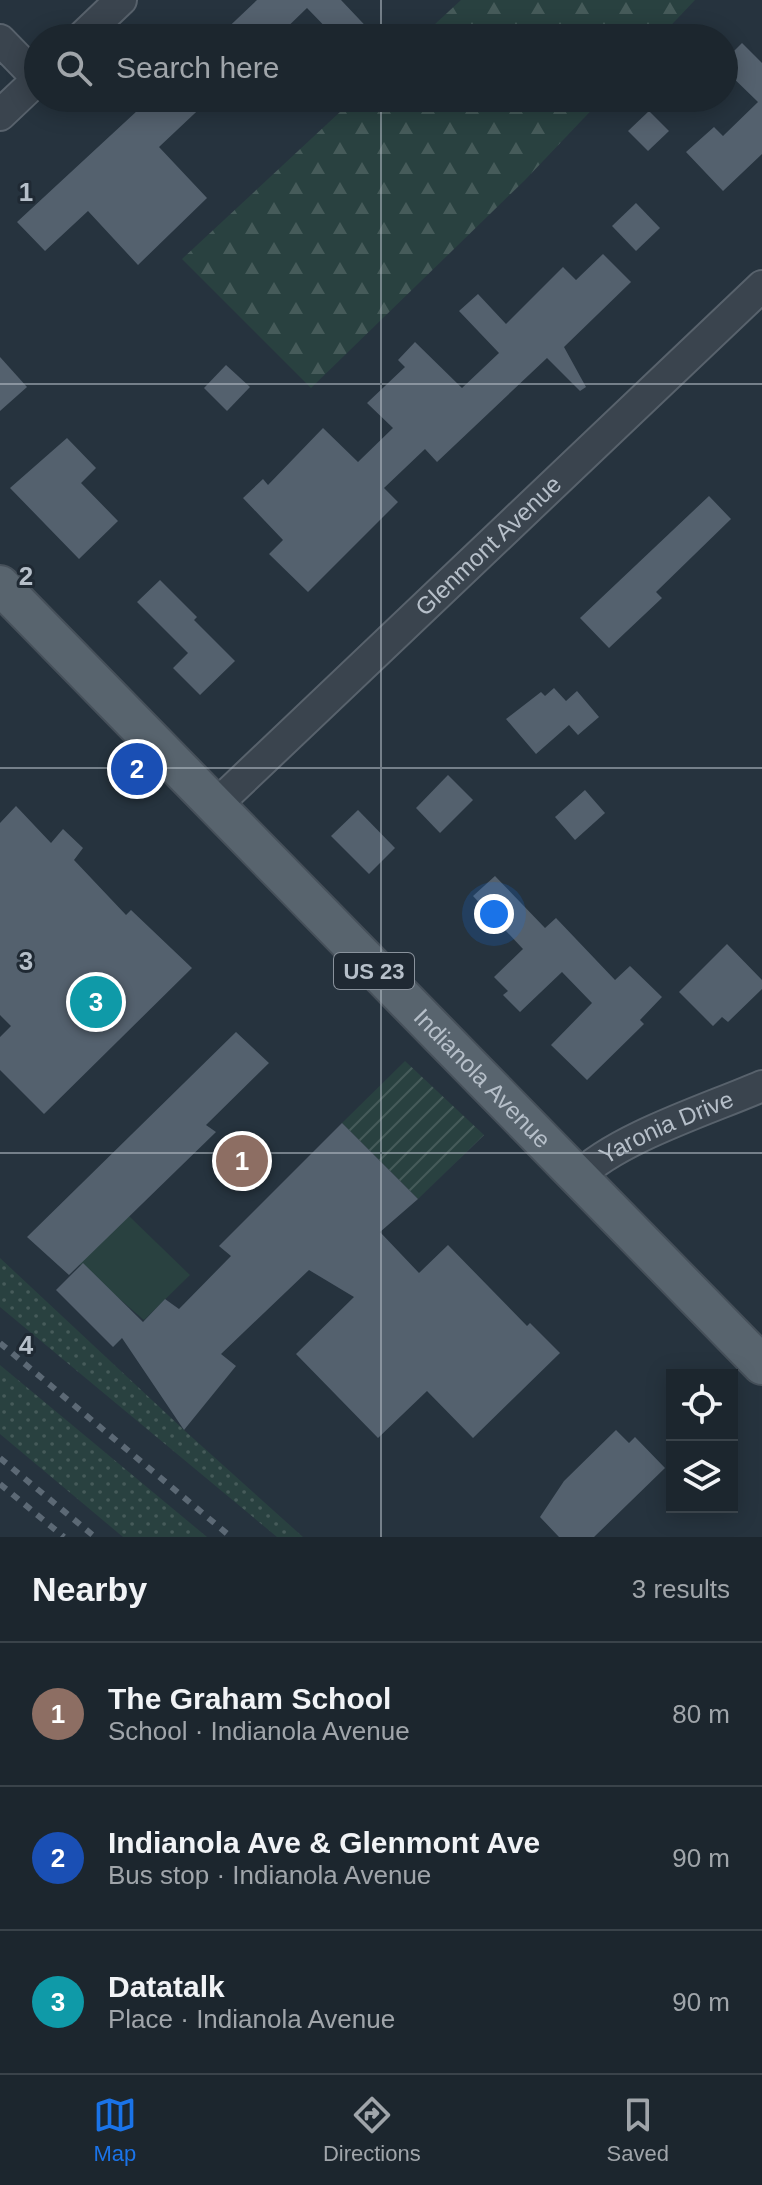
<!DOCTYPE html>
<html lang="en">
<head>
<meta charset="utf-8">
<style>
	:root { --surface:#1c262e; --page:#29323a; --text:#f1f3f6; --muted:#a0a5aa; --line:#3a434a; --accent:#1a73e8 }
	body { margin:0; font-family:Helvetica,sans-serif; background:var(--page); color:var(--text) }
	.controls { position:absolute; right:24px; bottom:24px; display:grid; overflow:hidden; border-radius:0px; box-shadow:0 4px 20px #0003 }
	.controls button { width:72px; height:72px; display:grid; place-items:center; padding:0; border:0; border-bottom:2px solid var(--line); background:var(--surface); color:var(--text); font:40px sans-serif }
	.you { position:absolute; left:494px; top:914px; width:28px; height:28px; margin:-20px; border:6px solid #fff; border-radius:50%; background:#1a73e8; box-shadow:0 0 0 12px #1a73e833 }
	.badge { display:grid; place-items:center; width:52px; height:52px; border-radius:50%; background:var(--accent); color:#fff; font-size:26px; font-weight:700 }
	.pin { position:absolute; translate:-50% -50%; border:4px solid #fff; box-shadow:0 2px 8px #0006 }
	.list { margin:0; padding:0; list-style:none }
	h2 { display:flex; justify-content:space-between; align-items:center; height:104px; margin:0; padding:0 32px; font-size:34px }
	h2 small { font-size:26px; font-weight:400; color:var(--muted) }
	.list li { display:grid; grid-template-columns:52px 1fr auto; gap:24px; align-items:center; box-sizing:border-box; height:144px; padding:0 32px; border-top:2px solid var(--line) }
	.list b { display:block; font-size:30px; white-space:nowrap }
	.list p { margin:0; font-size:26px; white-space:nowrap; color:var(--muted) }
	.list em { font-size:26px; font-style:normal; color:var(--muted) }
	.icon { flex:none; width:44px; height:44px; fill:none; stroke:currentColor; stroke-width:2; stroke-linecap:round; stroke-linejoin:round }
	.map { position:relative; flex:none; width:762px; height:1537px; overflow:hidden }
	.search { position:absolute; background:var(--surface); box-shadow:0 4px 20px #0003; left:24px; right:24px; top:24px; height:88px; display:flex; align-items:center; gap:20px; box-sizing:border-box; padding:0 28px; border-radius:44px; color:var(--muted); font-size:30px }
	.sheet { height:536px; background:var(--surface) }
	nav { display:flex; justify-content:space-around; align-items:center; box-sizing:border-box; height:112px; border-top:2px solid var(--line); background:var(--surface); font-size:22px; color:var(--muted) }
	nav a { display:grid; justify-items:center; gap:4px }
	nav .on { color:var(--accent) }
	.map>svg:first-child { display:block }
	.grass { fill:url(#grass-dots) }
	.forest { fill:url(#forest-firs) }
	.park { fill:#294140 }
	.garden { fill:url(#garden-furrows) }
	.building { fill:#54616e }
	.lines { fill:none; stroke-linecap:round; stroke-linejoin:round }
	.minor-casing { stroke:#58626c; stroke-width:34 }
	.major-casing { stroke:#46505a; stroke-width:42 }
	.minor { stroke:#3a444e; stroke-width:30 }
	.major { stroke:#58646e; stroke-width:38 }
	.rail { stroke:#5c6975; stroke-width:6; stroke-dasharray:8 8; stroke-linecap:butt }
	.grid { fill:none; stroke:#b6bfc9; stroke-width:2; stroke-opacity:0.55 }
	.labels { text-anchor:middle; stroke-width:6; stroke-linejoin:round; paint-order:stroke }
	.shield { fill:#1f2933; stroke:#89929c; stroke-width:2 }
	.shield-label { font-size:22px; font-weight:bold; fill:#b6bfc9 }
	.street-label { font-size:24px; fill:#b6bfc9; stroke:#1f2933 }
	.grid-label { font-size:26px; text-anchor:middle; font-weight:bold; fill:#b6bfc9; stroke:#1f2933; stroke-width:6; stroke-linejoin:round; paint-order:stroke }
</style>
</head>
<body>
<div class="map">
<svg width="762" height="1537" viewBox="0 0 762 1537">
	<defs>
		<pattern id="grass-dots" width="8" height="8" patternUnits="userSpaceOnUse" patternTransform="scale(2)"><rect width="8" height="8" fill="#294140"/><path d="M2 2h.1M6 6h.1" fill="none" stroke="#465b5a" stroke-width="1.8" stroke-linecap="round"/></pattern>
		<pattern id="forest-firs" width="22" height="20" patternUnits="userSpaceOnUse" patternTransform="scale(2)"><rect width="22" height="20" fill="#294140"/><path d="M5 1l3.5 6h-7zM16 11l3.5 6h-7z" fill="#465b5a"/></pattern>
		<pattern id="garden-furrows" width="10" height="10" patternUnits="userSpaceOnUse" patternTransform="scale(2)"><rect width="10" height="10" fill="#294140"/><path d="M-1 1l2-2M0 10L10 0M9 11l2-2" fill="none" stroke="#465b5a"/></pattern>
	</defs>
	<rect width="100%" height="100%" fill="#26333e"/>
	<g class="grass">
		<path d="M0,1258L184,1430L303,1537H277L0,1307Z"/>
		<path d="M0,1365L207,1537H123L0,1434Z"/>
	</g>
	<g class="forest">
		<path d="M461,0H695L659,38H420Z"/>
		<path d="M355,98H603L525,180L311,388L182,259Z"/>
	</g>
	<path class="park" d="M129,1216L190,1275L144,1320L79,1264Z"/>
	<path class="garden" d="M405,1061L484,1135L418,1199L342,1123Z"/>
	<g class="building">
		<path d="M257,0H341L377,38H336L307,8L276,38H217Z"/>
		<path d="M742,43L762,63V154L723,191L686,152L714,127L723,136L758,102L724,69V61Z"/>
		<path d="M151,98H211L159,147L207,198L138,265L88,211L45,251L17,222Z"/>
		<path d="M649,111L669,131L648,151L628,131Z"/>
		<path d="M636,203L660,228L636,251L612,226Z"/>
		<path d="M603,254L631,282L564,347L586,387L580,391L547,358L437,462L425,449L384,488L398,502L308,592L269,554L283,540L243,498L263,479L268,485L323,428L358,462L393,428L367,403L405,367L398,360L415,342L462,388L499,353L459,311L478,294L506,324L563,267L576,280Z"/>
		<path d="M0,357L27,387L0,411Z"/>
		<path d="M226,365L250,387L227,411L204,388Z"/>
		<path d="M67,438L96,468L81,483L118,521L79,559L10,488Z"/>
		<path d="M709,496L731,519L656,592L662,598L609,648L580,618Z"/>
		<path d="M160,580L197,617L194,620L235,661L200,695L173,668L188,653L137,602Z"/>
		<path d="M554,688L566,701L577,691L599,717L578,735L569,725L536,754L506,719L541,692L545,696Z"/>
		<path d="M448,775L473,800L440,833L416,808Z"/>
		<path d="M585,790L605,813L575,840L555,817Z"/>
		<path d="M16,806L51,843L63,829L83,848L74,860L126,915L131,910L192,968L44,1114L0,1070V1037L11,1026L0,1015V823Z"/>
		<path d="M358,810L395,848L369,874L331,836Z"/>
		<path d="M495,876L545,928L556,918L615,980L630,966L662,997L640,1020L644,1024L587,1080L551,1045L592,1003L562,972L520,1012L503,995L508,991L494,977L523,949L473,896Z"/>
		<path d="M727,944L762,980V989L728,1022L722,1017L713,1026L679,992Z"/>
		<path d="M236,1032L269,1063L206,1125L216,1132L69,1275L27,1237Z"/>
		<path d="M342,1123L418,1199L380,1232L419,1273L448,1245L527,1326L530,1323L560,1353L473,1438L427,1391L378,1438L296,1354L354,1297L309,1270L221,1354L236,1366L184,1430L122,1338L113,1347L56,1290L83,1263L143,1322L165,1299L179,1309L231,1256L219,1246Z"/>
		<path d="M616,1430L629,1443L635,1437L665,1468L594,1537H559L540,1517L564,1481Z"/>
	</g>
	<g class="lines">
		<g class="minor-casing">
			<g id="minor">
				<path d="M81,38L121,0"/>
				<path d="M0,40L38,79"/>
				<path d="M0,115L38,79"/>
				<path id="s1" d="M216,805L762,286"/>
				<path id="s2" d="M578,1177C617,1138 709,1109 762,1086"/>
			</g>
		</g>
		<g class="major-casing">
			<g id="major">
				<path id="s3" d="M0,585L762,1365"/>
			</g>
		</g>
		<use href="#minor" class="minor"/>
		<use href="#major" class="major"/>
		<g class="rail">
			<path d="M0,1343L231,1537"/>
			<path d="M0,1458L95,1537"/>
			<path d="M0,1484L64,1537"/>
		</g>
	</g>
	<path class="grid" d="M381,0V38M381,98V1537M0,384H762M0,768H762M0,1153H762"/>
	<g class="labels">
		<rect class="shield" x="334" y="953" width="80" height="36" rx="6"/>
		<g class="shield-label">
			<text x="374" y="979">US 23</text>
		</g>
		<g class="street-label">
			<text dy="8" stroke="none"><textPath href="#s1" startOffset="376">Glenmont Avenue</textPath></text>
			<text dy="8" stroke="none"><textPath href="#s3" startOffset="690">Indianola Avenue</textPath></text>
			<text dy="8" stroke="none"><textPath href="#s2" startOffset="102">Yaronia Drive</textPath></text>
		</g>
	</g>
	<g class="grid-label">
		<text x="26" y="201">1</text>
		<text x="26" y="585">2</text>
		<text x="26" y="970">3</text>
		<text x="26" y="1354">4</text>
	</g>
</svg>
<div class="controls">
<button><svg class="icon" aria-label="locate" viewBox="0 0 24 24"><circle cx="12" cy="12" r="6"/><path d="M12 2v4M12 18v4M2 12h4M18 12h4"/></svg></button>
<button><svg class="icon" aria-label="layers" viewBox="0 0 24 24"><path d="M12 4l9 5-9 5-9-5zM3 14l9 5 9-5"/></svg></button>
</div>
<div class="you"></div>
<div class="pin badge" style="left:242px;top:1161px;background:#8d6e63">1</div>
<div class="pin badge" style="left:137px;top:769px;background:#1a4fb4">2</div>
<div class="pin badge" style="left:96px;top:1002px;background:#0f9aa8">3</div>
<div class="search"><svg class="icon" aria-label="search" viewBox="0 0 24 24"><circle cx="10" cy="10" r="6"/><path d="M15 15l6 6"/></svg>Search here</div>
</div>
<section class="sheet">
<h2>Nearby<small>3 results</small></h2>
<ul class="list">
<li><span class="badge" style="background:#8d6e63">1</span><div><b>The Graham School</b><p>School · Indianola Avenue</p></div><em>80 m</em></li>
<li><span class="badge" style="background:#1a4fb4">2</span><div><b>Indianola Ave &amp; Glenmont Ave</b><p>Bus stop · Indianola Avenue</p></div><em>90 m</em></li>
<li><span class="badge" style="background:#0f9aa8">3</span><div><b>Datatalk</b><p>Place · Indianola Avenue</p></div><em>90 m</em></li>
</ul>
</section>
<nav>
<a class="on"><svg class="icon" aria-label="map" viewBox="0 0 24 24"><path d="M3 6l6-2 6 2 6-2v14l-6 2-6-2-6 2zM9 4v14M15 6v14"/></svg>Map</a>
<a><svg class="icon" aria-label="directions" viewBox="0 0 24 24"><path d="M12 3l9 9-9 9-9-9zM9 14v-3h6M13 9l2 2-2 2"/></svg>Directions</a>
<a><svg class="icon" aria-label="saved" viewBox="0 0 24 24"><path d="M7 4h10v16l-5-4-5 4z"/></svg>Saved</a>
</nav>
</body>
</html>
